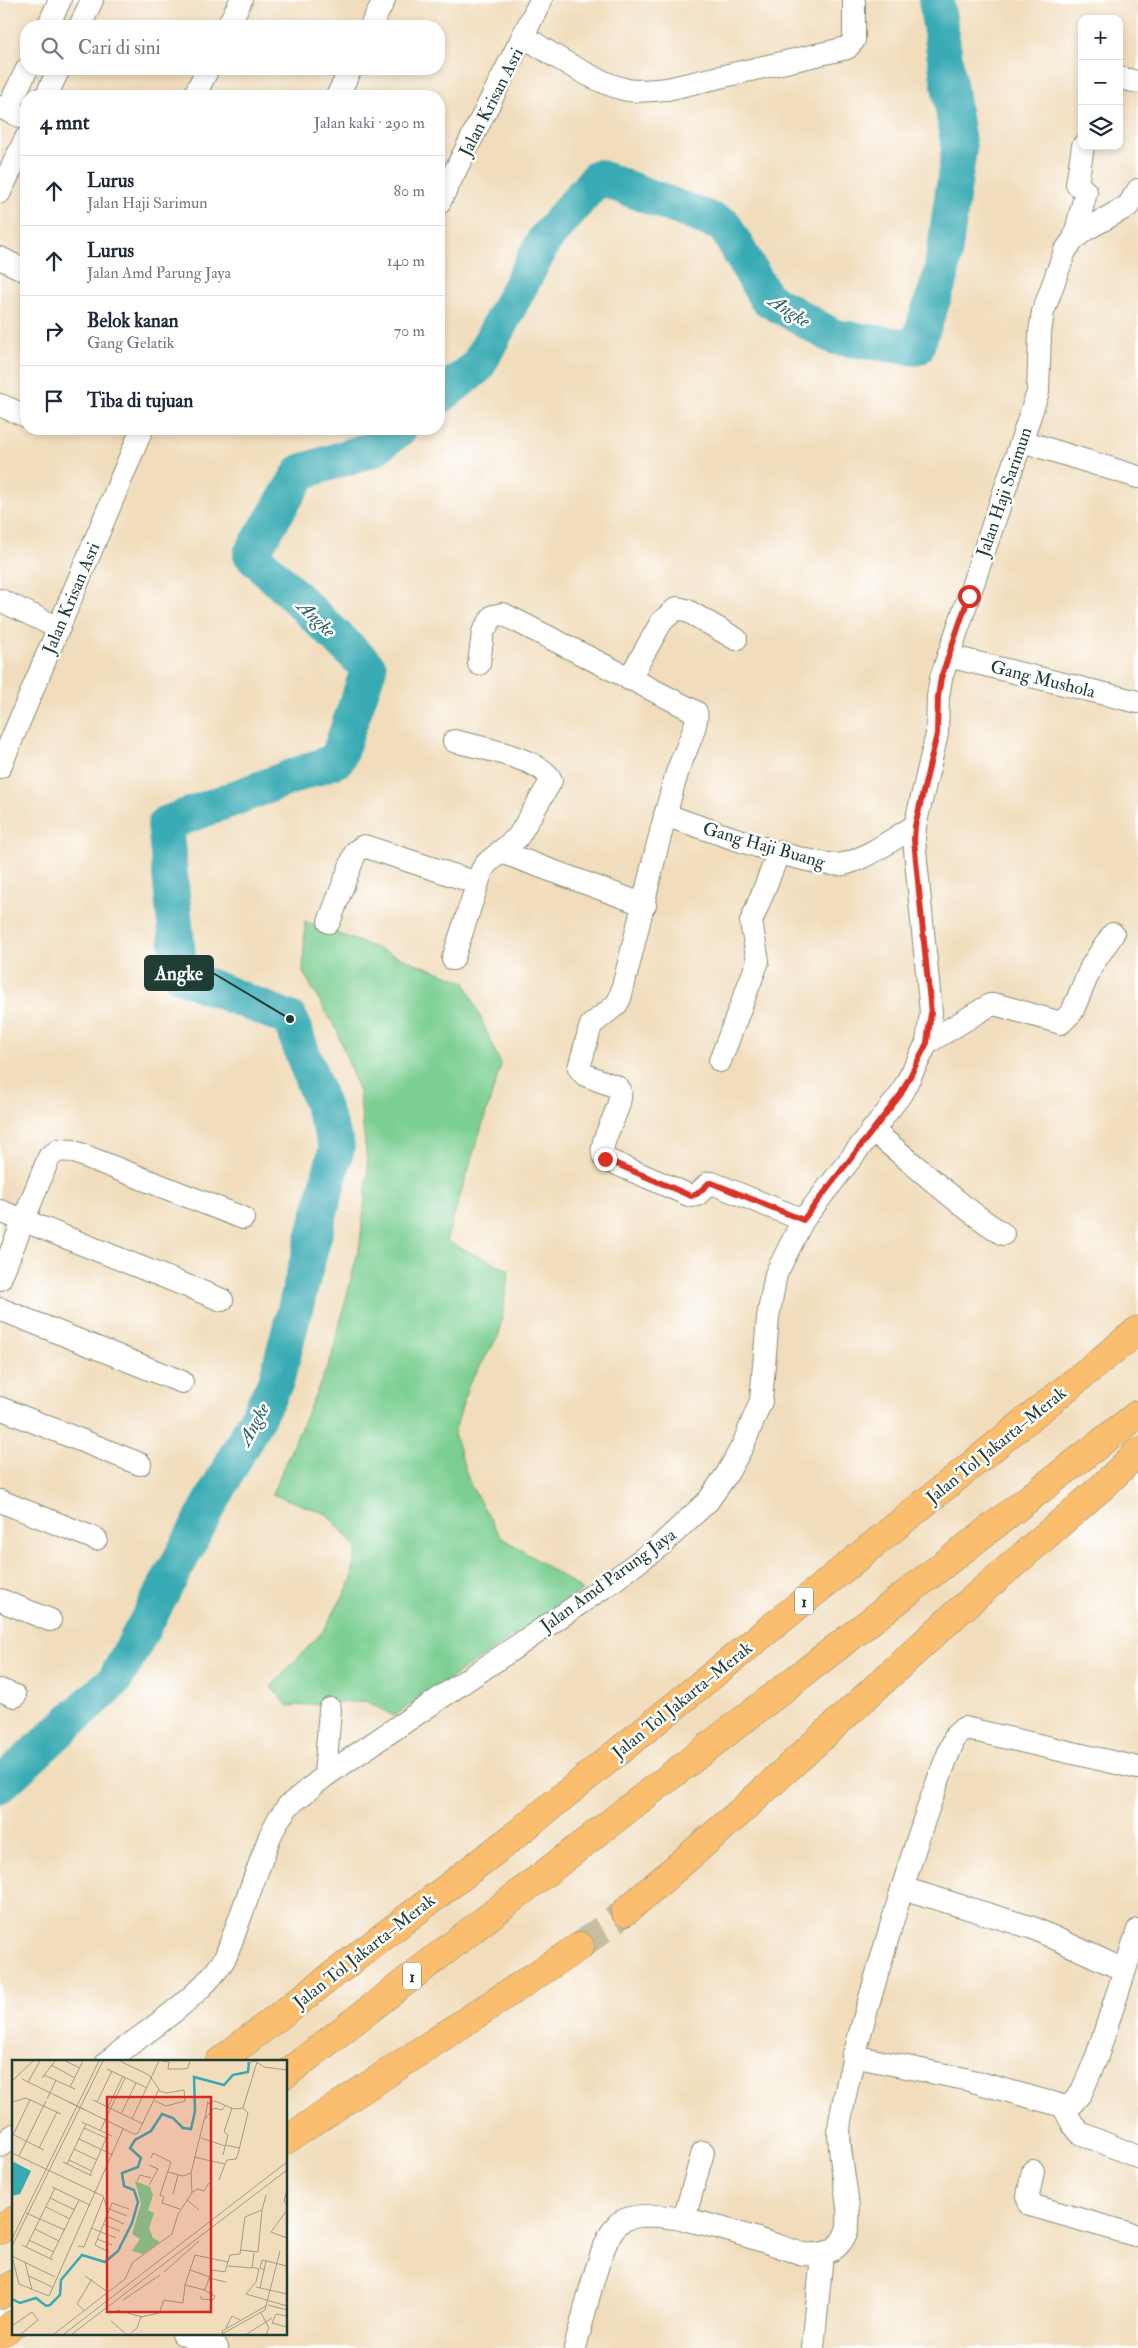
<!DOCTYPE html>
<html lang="id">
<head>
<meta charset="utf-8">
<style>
	:root { --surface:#fff; --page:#f6f6f7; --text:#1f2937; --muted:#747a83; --line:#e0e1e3 }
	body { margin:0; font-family:"IM FELL Double Pica",serif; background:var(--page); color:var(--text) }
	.controls { position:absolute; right:15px; top:15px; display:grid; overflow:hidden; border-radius:10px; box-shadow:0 2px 8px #0003 }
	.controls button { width:45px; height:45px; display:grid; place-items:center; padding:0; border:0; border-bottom:1px solid var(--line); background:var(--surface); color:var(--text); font:25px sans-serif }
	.stop { position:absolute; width:15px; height:15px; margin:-11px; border:4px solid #d93025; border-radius:50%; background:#fff }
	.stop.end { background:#d93025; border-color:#fff; box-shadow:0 1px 5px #0008 }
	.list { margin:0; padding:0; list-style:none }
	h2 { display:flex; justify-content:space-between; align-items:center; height:65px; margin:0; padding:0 20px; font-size:21px }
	h2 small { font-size:16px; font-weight:400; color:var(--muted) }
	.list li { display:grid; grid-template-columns:32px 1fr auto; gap:15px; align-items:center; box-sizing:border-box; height:70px; padding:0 20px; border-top:1px solid var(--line) }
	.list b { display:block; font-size:19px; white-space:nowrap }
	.list p { margin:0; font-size:16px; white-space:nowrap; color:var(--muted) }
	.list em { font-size:16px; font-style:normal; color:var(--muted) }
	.icon { flex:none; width:28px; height:28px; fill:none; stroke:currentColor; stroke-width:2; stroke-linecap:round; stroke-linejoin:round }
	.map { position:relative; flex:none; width:1138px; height:2348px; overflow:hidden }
	.search { position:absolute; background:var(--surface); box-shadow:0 2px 8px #0003; left:20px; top:20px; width:425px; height:55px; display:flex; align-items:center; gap:12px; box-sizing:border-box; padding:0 18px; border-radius:20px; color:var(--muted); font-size:19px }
	.panel { position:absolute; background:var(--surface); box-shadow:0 2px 8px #0003; left:20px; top:90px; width:425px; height:345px; border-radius:20px }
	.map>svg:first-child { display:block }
	.green { fill:#7ccf92; stroke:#4e8663 }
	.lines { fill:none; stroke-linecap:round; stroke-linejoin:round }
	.river { stroke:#38aab3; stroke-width:36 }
	.highway-tunnel { stroke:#c7bda1; stroke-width:28; stroke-dasharray:28 14; stroke-linecap:butt }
	.street-casing { stroke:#888d78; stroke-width:24 }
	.highway-casing { stroke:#888d78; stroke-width:29 }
	.street { stroke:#fff; stroke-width:22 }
	.highway { stroke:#fbbe6e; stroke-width:28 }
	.route { stroke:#d93025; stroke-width:6 }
	.labels { text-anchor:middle; stroke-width:5; stroke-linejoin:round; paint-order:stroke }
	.shield { fill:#fff; stroke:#627771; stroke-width:1 }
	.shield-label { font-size:16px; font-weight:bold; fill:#1f3d34 }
	.street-label { font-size:18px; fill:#1f3d34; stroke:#fff }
	.water-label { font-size:19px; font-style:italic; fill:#286360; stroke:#fff }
	.inset-river { fill:none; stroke:#38aab3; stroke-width:2.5 }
	.inset-road { fill:none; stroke:#9d9d86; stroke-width:1 }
	.view { fill:#d62828; fill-opacity:0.15; stroke:#d62828; stroke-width:2.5 }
	.inset-edge { fill:none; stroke:#1f3d34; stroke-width:2.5 }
	.leader { fill:none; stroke:#1f3d34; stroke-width:2 }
	.callout-dot { fill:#1f3d34; stroke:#fff; stroke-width:2 }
	.callout { fill:#1f3d34; stroke:#1f3d34; stroke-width:2 }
	.callout-label { font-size:19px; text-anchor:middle; font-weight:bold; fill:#fff }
</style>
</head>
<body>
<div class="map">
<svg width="1138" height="2348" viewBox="0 0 1138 2348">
	<rect width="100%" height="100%" fill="#fff"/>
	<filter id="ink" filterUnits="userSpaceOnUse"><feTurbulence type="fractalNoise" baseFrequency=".02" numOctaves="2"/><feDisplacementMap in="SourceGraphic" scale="10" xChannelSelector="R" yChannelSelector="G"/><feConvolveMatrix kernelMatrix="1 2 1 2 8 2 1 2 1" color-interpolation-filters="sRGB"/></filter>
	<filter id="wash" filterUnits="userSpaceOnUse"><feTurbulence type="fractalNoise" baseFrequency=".0096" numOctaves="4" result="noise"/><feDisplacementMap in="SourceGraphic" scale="20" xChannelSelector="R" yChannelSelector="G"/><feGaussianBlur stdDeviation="1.12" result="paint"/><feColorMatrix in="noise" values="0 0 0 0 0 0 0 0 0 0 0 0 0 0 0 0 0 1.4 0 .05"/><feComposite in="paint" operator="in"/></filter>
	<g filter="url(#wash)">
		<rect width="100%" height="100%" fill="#f1ddbc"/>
		<path class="green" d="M305,921L465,982L501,1065L446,1241L509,1270L499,1335L468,1386L454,1434L470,1484L500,1536L583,1590L394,1716L365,1701L288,1706L271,1687L324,1630L351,1582L357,1548L327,1514L272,1494L331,1358L360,1244L368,1170L359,1092L337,1031L303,972Z"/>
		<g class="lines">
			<g class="river">
				<path d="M439,397L477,367L545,239L598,177L724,225L766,298L834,337L916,348L941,276L959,149L936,0"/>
				<path d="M0,1785L115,1680L276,1382L337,1147L290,1019L180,975L165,824L337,760L369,668L251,554L301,472L373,449L399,429"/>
			</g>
		</g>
	</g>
	<g filter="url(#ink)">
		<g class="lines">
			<path class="highway-tunnel" d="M580,1946L625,1912"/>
			<g class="street-casing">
				<g id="street">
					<path d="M48,26L60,0"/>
					<path d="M80,26L92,0"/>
					<path d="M228,26L241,0"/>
					<path d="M371,26L384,0"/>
					<path d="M524,36C550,54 598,84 628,90C640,92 654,90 667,89L847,48L854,40V0"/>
					<path d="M1119,78L1138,82"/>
					<path d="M46,96L59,69"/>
					<path d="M194,96L208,69"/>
					<path d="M337,96L351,69"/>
					<path d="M0,107L26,119"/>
					<path d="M7,110L27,69"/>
					<path d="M0,192L26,138"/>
					<path d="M439,203L541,0"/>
					<path d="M1074,239L1086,192L1077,184L1083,146"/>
					<path d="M0,258L26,271"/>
					<path d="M0,405L26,416"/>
					<path d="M1022,441L1138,477"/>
					<path d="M0,600L59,628"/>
					<path d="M948,656L1138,702"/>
					<path d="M479,664L483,632L493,616L503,614L696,712C700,723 681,759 677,773C655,847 640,923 620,998L616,1005L591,1025L579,1068L585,1075L617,1087L620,1090C624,1110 594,1144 605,1159L691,1196L697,1195L709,1183H712L803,1220"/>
					<path d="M629,679L662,621L677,608L686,610L736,639"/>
					<path d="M0,767L142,429"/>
					<path d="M665,815C699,826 815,870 844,864C866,859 894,838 915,826"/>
					<path d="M501,852L645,905"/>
					<path d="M329,922L356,851L364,846L477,883"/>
					<path d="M453,959L482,870L487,863L518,837L551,781C546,760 475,746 454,741"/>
					<path d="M927,1043L990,1005H998L1061,1023L1072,1012L1092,965L1113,934"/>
					<path d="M720,1061L758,961L751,922L779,852"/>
					<path d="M872,1130C916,1165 956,1204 1003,1234"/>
					<path d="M0,1211L222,1300"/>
					<path d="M0,1279L49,1157L59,1150L72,1151L243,1218"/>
					<path d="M0,1309L182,1382"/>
					<path d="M0,1408L140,1464"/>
					<path d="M0,1501L96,1539"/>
					<path d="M0,1600L50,1620"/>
					<path d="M0,1690L15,1696"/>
					<path d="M325,1776L330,1709"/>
					<path d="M902,1888L1033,1928L1124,1970"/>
					<path d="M853,2056L965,2079L1063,2106H1070L1081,2093L1096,2059L1138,1930"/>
					<path d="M107,2062C142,2034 206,1994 226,1956L270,1836L278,1820L288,1806L325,1776L610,1583L661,1545L708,1501L727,1474L743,1445L761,1401L768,1317L776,1274L803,1220L901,1094L927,1043L931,1013L914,840L915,826L937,734L938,697L941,678L1038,392L1040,333L1043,312L1065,251L1074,239L1085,230L1128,206L1138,190"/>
					<path d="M1063,2106L1072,2123L1080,2133L1138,2157"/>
					<path d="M0,2146L14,2135"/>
					<path d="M1033,2171L1028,2196L1030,2205L1138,2236"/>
					<path d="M684,2219L703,2152"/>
					<path d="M183,2334L217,2348"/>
					<path d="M575,2348C583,2320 599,2245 616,2226C643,2195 767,2243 803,2254C822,2255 837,2254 846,2233C855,2211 835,2153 840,2121C850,2065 866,2011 882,1957C904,1882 926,1806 956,1735L964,1728L973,1730L1138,1768"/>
					<path d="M813,2348L822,2255"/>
				</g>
			</g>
			<g class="highway-casing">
				<g id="highway">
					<path d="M625,1912L738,1814L959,1611L1102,1487L1138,1452"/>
					<path d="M219,2062L508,1841L1138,1330"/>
					<path d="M286,2074L1138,1414"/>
					<path d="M286,2140L580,1946"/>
					<path d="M0,2230L14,2220"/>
					<path d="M0,2295L14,2284"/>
					<path d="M0,2334L14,2324"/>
				</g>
			</g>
			<use href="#street" class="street"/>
			<use href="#highway" class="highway"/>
		</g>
	</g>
	<g class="lines" filter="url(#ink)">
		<path class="route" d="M605,1159L691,1196L697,1194L709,1183H712L803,1220L901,1094L927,1043L931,1013L914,840L915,826L937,734L938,697L941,678L969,596"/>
	</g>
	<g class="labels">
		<g class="shield">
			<rect x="795" y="1587.5" width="18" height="27" rx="4"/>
			<rect x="403" y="1962.5" width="18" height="27" rx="4"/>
		</g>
		<g class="shield-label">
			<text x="804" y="1607">1</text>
			<text x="412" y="1982">1</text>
		</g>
		<g class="street-label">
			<text transform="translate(491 102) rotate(-63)" y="6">Jalan Krisan Asri</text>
			<text transform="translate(1004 492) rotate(-71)" y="6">Jalan Haji Sarimun</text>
			<text transform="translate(71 598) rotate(-67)" y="6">Jalan Krisan Asri</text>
			<text transform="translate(1043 679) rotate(14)" y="6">Gang Mushola</text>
			<text transform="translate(764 845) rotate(16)" y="6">Gang Haji Buang</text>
			<text transform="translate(996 1445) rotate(-39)" y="6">Jalan Tol Jakarta–Merak</text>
			<text transform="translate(608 1580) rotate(-36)" y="6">Jalan Amd Parung Jaya</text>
			<text transform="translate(682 1700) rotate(-39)" y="6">Jalan Tol Jakarta–Merak</text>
			<text transform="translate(364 1951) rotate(-38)" y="6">Jalan Tol Jakarta–Merak</text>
		</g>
		<g class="water-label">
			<text transform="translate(790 310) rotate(33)" y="7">Angke</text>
			<text transform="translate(317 618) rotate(44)" y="7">Angke</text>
			<text transform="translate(253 1424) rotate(-62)" y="7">Angke</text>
		</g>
	</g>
	<g transform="translate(12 2060)">
		<rect width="275" height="275" fill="#f1ddbc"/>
		<path d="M123,121L138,127L141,135L136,150L142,153L137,168L141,178L148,182L131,194L120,191L128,179L120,174L129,144Z" fill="#7ccf92"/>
		<path d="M0,101L19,111L8,134L0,136Z" fill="#38aab3"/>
		<path class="inset-river" d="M0,239L8,243L24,238L34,246L38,245L48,235L49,220L70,195L93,202L106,191L120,163L126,142L122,130L112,126L110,113L126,107L129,98L118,88L123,80L139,71L150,54L161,58L171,68L179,69L183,51L182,17L212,25L221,15L236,12L237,2"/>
		<path class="inset-road" d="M53,1L68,8M150,1L157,2L156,9H171L176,8L178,1M235,3L243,1L252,7L275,10M39,5L63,18M95,9L135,28M32,15L63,29M30,18L43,1M10,19L57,42M0,21L21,1M16,22L28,1M58,27L71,1M35,39L44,20M81,40L131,64M143,41L154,46L173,41L172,30L155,33L147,31M0,42L14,38L49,54M85,42L100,11M195,44L203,41L222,49L231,48M96,47L111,16M231,48L245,2M73,50L57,42L122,74L126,73L147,29L137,15L108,1M109,54L124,23M120,59L147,1M193,59L196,41M70,62L100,76M72,68L94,78M88,71L113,18M0,74L32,90M1,75L18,40M189,78L213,86M67,79L101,95M213,85L228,88M27,88L45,52M62,89L85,100M0,93L91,136L95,148L115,156M211,95L216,75L212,72L220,48M7,96L34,41M182,97L213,104L207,120M139,98L141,93L159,102L148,135L152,137L150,143L168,149M57,100L80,111M51,102L80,116M55,104L74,64M213,104L215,100L224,99L226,94L236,53L231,48M156,112L171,116L179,113M78,115L96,74M125,121L128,115L139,118M137,125L146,109L137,105M40,127L78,145M275,130L272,141L275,145M180,132L186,129L192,131L197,123M161,134L166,115M38,138L63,150M175,140L187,150M34,147L58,159M275,150L259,172L275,178M14,153L53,170M94,156L112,164M91,164L108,171M79,168L104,178M23,169L47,181M0,179L87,1M85,179L100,185M17,180L42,192M10,185L41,200M0,186L91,1M66,186L72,187L92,137M14,187L43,128M228,190L246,192L250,150M97,192L83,185L100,143L117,149M0,196L7,224L37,236L111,69M0,196L43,217M38,199L67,140M13,202L20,230M216,206L240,208L242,193M240,207L247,209L244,222L234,234L275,246M178,210L198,217M253,210L248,208L250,200L275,206M152,212L187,181M17,216L40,227M73,216L96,232M197,218L214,222M173,225L193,230L200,210L213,212L218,195L228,194L233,157L250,150L254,135M244,227L275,234M248,228L254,201M189,236V239L201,240L203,236L192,230M111,240L148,215M256,245L275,250M105,250L130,257M73,251L65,244L80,219M249,253L257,268L254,274M275,256L264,254L260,263L275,267M99,261L114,274M0,266L20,252L26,260L9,274M214,268L220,256L228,260M42,274L113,219L121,202L160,174L166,154L180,133L179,113L192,60L202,48L210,50L213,46M52,274L275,102M60,274L275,110M118,274L125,268L129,257L147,253L152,240L171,243L173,225L183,195L216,202M210,274L253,250L268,191M211,274L210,271L254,246M235,274L260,258"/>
		<path class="view" d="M95,37H199V252H95Z"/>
		<rect width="275" height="275" class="inset-edge"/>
	</g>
	<path class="leader" d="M290 1019L213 973"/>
	<circle class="callout-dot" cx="290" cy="1019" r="5"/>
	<rect class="callout" x="145" y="956" width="68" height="34" rx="5"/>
	<g class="callout-label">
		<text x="179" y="980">Angke</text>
	</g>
</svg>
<div class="controls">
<button>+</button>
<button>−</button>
<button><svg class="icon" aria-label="layers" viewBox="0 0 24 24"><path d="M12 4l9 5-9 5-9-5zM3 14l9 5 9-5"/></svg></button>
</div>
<div class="stop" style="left:969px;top:596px"></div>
<div class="stop end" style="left:605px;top:1159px"></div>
<div class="search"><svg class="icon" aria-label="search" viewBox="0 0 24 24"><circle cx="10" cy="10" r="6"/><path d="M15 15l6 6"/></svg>Cari di sini</div>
<section class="panel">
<h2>4 mnt<small>Jalan kaki · 290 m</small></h2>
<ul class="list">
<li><svg class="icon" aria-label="ahead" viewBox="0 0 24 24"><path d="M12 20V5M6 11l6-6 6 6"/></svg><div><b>Lurus</b><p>Jalan Haji Sarimun</p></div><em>80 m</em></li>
<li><svg class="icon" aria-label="ahead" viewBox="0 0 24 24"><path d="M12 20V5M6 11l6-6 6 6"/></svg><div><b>Lurus</b><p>Jalan Amd Parung Jaya</p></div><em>140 m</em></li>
<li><svg class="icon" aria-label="right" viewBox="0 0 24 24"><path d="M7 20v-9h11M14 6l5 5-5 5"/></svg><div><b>Belok kanan</b><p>Gang Gelatik</p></div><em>70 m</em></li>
<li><svg class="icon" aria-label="arrive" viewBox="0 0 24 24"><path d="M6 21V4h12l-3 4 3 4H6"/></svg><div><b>Tiba di tujuan</b></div></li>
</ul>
</section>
</div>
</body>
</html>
